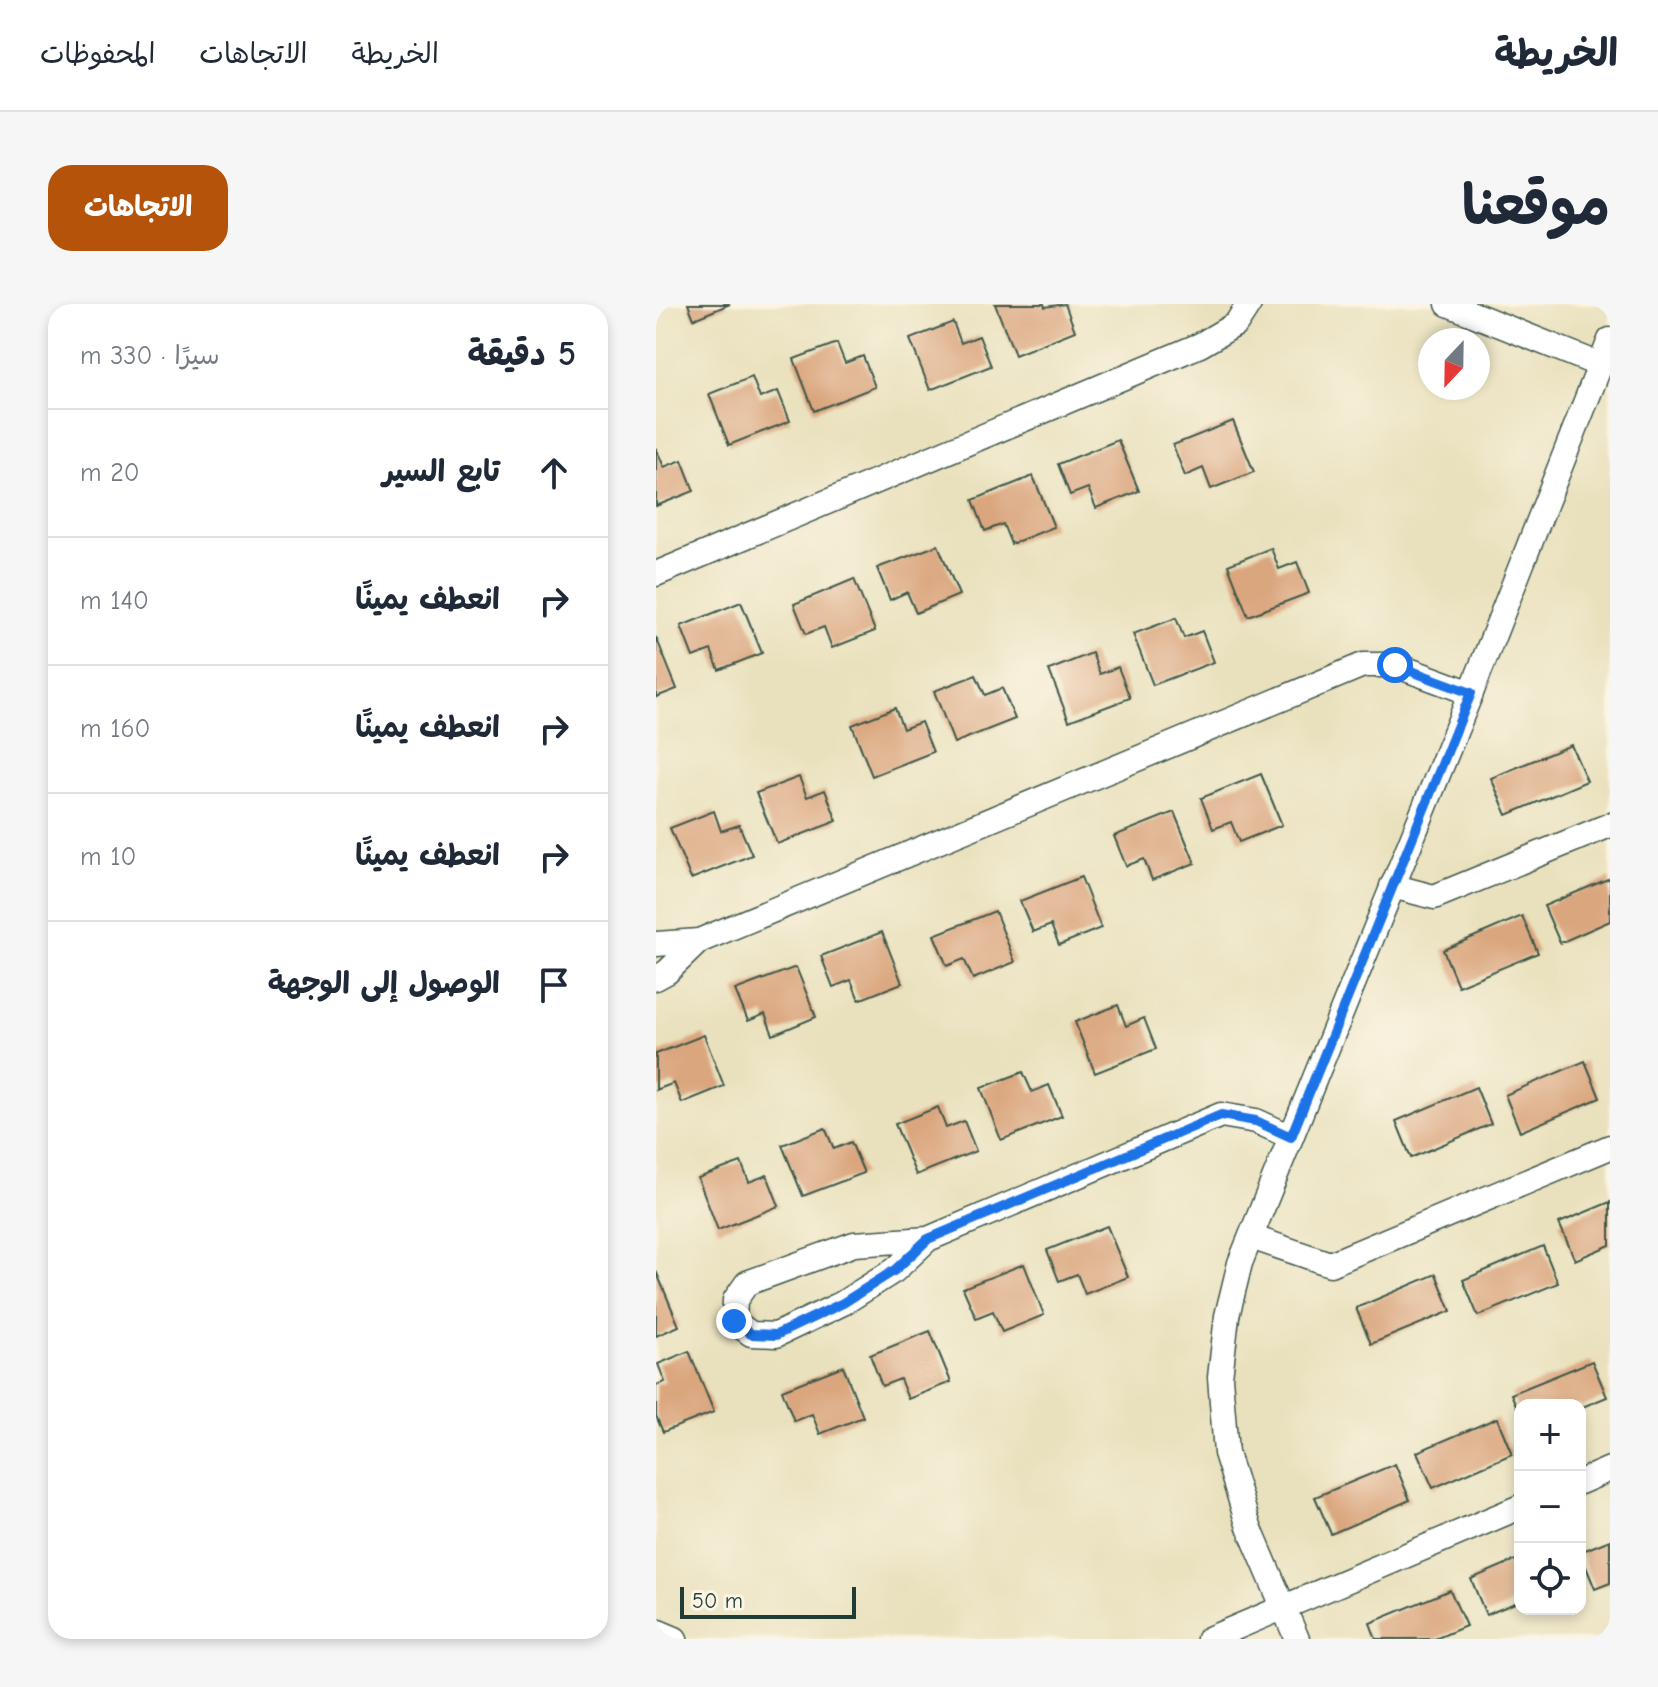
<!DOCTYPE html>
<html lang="ar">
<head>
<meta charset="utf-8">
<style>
	:root { --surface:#fff; --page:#f6f6f7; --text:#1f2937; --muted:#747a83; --line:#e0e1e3; --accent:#b45309 }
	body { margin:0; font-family:"Comic Neue","Playpen Sans Arabic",sans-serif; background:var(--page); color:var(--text); direction:rtl }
	.controls { position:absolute; right:24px; bottom:24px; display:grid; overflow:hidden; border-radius:16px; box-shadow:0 4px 12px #0003 }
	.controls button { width:72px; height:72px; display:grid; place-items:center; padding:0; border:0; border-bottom:2px solid var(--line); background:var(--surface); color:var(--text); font:40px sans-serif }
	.compass { position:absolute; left:762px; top:24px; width:72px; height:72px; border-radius:50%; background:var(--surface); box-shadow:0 4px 12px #0003; rotate:202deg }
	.scale { position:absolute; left:24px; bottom:20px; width:176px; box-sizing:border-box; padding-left:8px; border:4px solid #1f3d34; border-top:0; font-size:22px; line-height:28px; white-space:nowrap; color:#1f3d34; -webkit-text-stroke:6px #fcf5e5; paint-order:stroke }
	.stop { position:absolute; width:24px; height:24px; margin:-18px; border:6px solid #1a73e8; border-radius:50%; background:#fff }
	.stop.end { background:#1a73e8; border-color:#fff; box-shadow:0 2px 8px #0008 }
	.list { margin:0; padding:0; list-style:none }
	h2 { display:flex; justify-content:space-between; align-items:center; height:104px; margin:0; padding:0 32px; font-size:34px }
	h2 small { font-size:26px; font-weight:400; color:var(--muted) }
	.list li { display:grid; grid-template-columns:52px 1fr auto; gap:24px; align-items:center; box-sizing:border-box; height:128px; padding:0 32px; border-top:2px solid var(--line) }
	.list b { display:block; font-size:30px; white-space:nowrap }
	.list em { font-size:26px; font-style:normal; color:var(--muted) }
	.icon { flex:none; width:44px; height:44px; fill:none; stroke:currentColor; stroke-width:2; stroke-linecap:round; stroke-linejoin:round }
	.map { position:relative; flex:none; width:954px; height:1335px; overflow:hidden; direction:ltr; border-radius:24px }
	header { display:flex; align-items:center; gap:48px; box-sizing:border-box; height:112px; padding:0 40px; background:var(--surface); border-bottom:2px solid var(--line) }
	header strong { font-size:38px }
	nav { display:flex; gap:44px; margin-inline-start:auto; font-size:28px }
	.intro { display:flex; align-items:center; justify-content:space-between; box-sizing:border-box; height:192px; padding:0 48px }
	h1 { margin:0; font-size:56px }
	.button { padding:20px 36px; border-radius:24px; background:var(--accent); color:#fff; font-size:28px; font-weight:700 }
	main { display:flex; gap:48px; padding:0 48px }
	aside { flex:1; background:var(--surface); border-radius:24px; box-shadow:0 4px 12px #0003 }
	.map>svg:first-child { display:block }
	.building { fill:#daa67e }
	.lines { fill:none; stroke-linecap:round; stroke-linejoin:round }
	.street-casing { stroke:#3d5649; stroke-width:27 }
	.street { stroke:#fff; stroke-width:24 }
	.route { stroke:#1a73e8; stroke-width:10 }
</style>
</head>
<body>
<header>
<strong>الخريطة</strong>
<nav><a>الخريطة</a><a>الاتجاهات</a><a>المحفوظات</a></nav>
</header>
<div class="intro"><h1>موقعنا</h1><a class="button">الاتجاهات</a></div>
<main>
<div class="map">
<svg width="954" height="1335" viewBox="0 0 954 1335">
	<rect width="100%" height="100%" fill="#fcf5e5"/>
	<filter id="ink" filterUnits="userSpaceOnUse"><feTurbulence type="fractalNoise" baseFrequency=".0125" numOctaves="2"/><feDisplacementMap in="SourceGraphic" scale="16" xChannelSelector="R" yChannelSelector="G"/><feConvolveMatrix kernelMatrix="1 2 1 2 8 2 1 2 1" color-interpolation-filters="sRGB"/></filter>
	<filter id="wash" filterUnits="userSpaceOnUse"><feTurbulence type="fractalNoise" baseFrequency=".006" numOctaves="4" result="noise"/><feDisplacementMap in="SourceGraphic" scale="32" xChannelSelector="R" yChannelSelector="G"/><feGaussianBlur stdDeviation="1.8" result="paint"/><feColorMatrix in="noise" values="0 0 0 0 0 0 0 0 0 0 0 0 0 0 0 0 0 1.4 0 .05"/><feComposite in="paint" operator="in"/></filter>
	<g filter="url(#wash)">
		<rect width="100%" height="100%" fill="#e9e1bd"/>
		<g id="blocks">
			<g class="building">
				<path d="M32,0H74L38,15Z"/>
				<path d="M339,0H388L389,3L409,0L419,27L359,51Z"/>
				<path d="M297,18L305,39L323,32L335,62L274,86L254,35Z"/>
				<path d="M181,39L189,59L207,52L219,83L158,107L138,55Z"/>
				<path d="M96,73L104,94L122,87L134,117L73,141L53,90Z"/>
				<path d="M577,117L598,168L555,185L547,164L529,172L517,141Z"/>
				<path d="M462,136L483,187L440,204L432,184L414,191L402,160Z"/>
				<path d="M0,144L8,163L26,156L38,187L0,202Z"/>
				<path d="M377,172L398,223L355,240L347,220L329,227L317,196Z"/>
				<path d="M282,241L303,291L260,309L251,288L234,296L221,264Z"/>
				<path d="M615,244L623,265L641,258L653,289L592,312L572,261Z"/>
				<path d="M198,275L219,327L176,344L168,323L150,330L138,300Z"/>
				<path d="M85,298L106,349L63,366L55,346L37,353L25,322Z"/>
				<path d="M520,314L528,334L546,327L558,358L497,381L477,330Z"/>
				<path d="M0,333L21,385L0,393Z"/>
				<path d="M436,349L444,370L462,363L474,394L413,417L393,366Z"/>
				<path d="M320,371L329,391L346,384L359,415L298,439L278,387Z"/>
				<path d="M239,404L247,425L265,418L277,448L216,472L196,421Z"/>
				<path d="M915,441L931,477L851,511L835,474Z"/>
				<path d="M605,470L626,521L583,538L575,518L557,525L545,494Z"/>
				<path d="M143,473L151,493L169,486L181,517L121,540L100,489Z"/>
				<path d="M58,507L65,527L83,521L96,551L35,575L14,524Z"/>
				<path d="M518,508L539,559L496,576L488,555L470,562L458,532Z"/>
				<path d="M425,573L445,624L403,641L395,621L377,628L364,597Z"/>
				<path d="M954,574V617L904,639L888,602Z"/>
				<path d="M339,607L359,658L317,675L308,655L291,662L278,631Z"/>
				<path d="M866,612L882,649L802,682L787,646Z"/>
				<path d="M226,628L246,679L203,696L195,676L177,683L165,652Z"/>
				<path d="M140,663L160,713L117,731L109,710L92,717L79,686Z"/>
				<path d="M462,701L470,722L488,714L500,745L439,769L419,718Z"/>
				<path d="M48,731L68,782L26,799L18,779L0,786V750Z"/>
				<path d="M929,757L944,794L864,828L849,791Z"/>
				<path d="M367,768L376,788L393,781L406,812L345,836L325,784Z"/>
				<path d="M820,783L835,820L755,854L740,817Z"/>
				<path d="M282,803L290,824L308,817L320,847L260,871L239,820Z"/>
				<path d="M169,824L178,845L195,838L208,869L147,892L126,841Z"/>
				<path d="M85,858L93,878L111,871L123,902L62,926L42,874Z"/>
				<path d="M954,898V941L919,956L903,919Z"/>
				<path d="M451,922L472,973L429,990L421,970L403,977L391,946Z"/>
				<path d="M887,942L902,979L822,1012L807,976Z"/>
				<path d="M368,960L388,1011L346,1028L337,1007L320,1014L307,984Z"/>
				<path d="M0,967L23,1022L0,1032Z"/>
				<path d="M780,970L795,1007L715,1040L700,1004Z"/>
				<path d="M274,1027L295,1078L252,1095L244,1075L226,1082L214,1051Z"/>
				<path d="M33,1047L58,1108L7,1128L0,1112V1081L9,1078L2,1060Z"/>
				<path d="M936,1057L951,1093L924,1104V1101H864V1110L855,1090Z"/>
				<path d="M187,1062L207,1113L164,1130L156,1110L138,1117L126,1086Z"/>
				<path d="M841,1114L856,1150L777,1184L761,1148Z"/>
				<path d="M739,1160L754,1196L675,1230L659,1193Z"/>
				<path d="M954,1236V1279L939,1285L924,1248Z"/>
				<path d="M864,1254V1297L830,1311L815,1275Z"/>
				<path d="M794,1286L810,1322L779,1335H720L714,1319Z"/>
			</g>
		</g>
	</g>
	<g filter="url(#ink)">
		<use href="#blocks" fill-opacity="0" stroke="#3d5649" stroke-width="2"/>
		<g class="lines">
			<g class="street-casing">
				<g id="street">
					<path d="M792,0L944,61"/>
					<path d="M0,270L544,41L580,20L593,0"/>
					<path d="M736,582L778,593L954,521"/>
					<path d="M0,640L43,637L707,361H739L815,389"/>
					<path d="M0,674L11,668L43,637"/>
					<path d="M595,933L674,960L954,843"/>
					<path d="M272,935L239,966L187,999L120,1031L95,1030L78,1017L79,996L91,979L198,940L272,935L565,811L600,817L635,833"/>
					<path d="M924,1178L954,1165"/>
					<path d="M0,1327L19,1335"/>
					<path d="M553,1335L864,1203"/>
					<path d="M641,1335L593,1223L570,1149L564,1073L571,1012L584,959L815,389L954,36"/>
				</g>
			</g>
			<use href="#street" class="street"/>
		</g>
	</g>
	<g class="lines" filter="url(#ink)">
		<path class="route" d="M78,1017L95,1030L120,1031L187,999L239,966L272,935L565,811L600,817L635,833L815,389L739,361"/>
	</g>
</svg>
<div class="controls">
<button>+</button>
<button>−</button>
<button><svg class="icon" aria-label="locate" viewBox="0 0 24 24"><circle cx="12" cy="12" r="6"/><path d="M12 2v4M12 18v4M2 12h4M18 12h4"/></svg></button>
</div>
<svg class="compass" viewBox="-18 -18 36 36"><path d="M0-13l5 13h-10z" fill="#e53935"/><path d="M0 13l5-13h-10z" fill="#747a83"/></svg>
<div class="scale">50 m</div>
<div class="stop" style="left:739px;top:361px"></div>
<div class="stop end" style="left:78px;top:1017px"></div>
</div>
<aside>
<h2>5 دقيقة<small>سيرًا · 330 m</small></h2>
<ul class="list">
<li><svg class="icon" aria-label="ahead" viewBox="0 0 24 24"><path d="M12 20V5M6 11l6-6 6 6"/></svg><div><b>تابع السير</b></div><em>20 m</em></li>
<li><svg class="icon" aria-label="right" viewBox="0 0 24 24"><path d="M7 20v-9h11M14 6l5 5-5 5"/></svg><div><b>انعطف يمينًا</b></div><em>140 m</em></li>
<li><svg class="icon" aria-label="right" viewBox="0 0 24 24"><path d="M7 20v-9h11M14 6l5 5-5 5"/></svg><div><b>انعطف يمينًا</b></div><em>160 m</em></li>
<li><svg class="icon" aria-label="right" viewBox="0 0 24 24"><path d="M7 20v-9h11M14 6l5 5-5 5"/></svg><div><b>انعطف يمينًا</b></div><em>10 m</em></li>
<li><svg class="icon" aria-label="arrive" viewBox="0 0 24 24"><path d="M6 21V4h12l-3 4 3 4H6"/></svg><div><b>الوصول إلى الوجهة</b></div></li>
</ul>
</aside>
</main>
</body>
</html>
